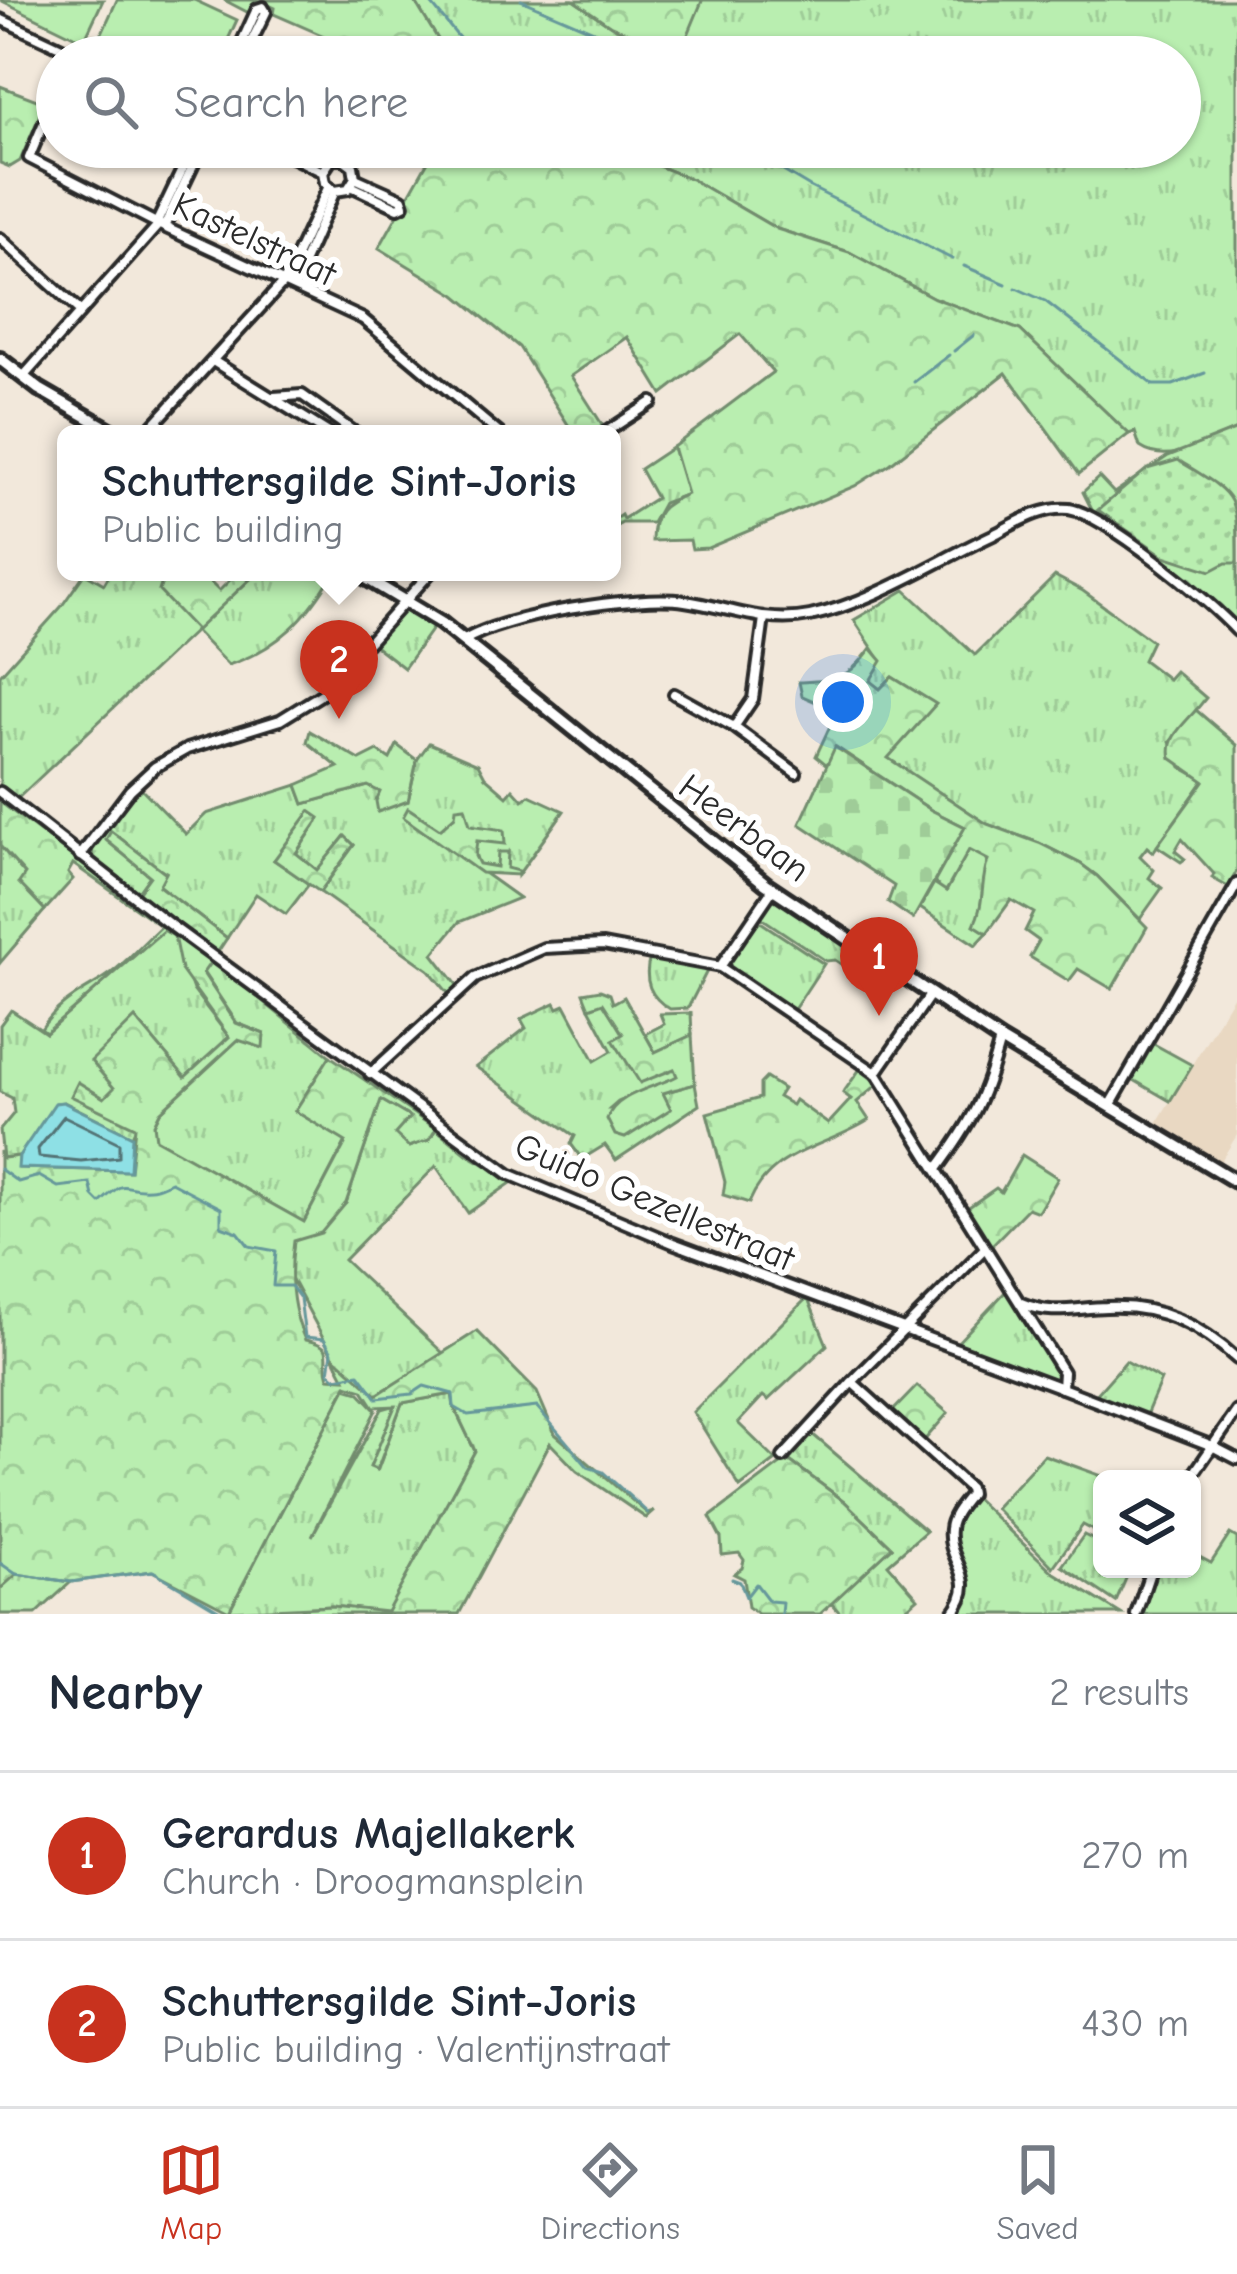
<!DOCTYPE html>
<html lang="en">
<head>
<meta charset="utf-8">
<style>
	:root { --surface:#fff; --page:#f6f6f7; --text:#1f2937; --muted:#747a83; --line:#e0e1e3; --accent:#c8321e }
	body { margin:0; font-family:"Comic Neue",sans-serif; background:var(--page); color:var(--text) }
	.controls { position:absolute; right:36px; bottom:36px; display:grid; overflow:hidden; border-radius:18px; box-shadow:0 3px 9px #0004 }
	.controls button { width:108px; height:108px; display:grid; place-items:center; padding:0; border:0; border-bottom:3px solid var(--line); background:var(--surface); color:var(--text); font:60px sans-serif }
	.you { position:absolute; left:843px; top:702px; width:42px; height:42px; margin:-30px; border:9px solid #fff; border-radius:50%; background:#1a73e8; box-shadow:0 0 0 18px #1a73e833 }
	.badge { display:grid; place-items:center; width:78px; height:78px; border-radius:50%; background:var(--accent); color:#fff; font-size:39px; font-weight:700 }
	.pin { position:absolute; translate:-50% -99px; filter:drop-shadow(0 3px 6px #0008) }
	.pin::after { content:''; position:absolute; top:63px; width:42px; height:36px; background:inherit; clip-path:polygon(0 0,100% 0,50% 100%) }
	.popup { position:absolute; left:57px; top:425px; width:564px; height:156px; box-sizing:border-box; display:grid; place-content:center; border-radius:18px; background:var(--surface); filter:drop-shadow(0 3px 9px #0005); font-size:39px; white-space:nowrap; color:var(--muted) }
	.popup b { font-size:45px; color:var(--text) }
	.popup::after { content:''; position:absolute; left:50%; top:100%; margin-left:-24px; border:24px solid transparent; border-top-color:var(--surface) }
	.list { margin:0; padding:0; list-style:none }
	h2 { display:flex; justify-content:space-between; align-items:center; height:156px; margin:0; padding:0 48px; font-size:51px }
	h2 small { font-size:39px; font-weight:400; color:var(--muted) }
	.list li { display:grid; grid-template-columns:78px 1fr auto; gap:36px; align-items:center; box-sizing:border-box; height:168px; padding:0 48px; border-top:3px solid var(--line) }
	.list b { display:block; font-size:45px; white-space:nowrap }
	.list p { margin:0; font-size:39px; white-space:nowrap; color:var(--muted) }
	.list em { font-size:39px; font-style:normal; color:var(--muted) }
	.icon { flex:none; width:66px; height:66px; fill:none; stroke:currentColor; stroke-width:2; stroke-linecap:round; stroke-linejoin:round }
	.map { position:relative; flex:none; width:1237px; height:1614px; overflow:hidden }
	.search { position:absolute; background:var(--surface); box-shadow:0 3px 9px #0004; left:36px; right:36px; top:36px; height:132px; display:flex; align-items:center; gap:30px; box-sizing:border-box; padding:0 42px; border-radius:66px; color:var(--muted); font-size:45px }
	.sheet { height:492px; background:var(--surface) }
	nav { display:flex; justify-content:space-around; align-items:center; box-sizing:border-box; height:168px; border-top:3px solid var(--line); background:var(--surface); font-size:33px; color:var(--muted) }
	nav a { display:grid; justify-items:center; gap:6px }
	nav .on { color:var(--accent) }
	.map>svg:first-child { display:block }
	.built { fill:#e9d8c2 }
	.grass { fill:url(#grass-tufts); stroke:#728c6e; stroke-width:3 }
	.forest { fill:url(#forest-crowns); stroke:#728c6e; stroke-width:3 }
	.cemetery { fill:url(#cemetery-stones); stroke:#728c6e; stroke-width:3 }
	.park { fill:url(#park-dots); stroke:#728c6e; stroke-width:3 }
	.garden { fill:#b9eeb0; stroke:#728c6e; stroke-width:3 }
	.water { fill:#8ee0e5; stroke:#66989b; stroke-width:3 }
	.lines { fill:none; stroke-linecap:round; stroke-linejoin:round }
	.shore { stroke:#537375; stroke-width:3 }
	.stream { stroke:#66989b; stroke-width:3 }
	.street-casing { stroke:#2b2b2b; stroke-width:16 }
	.secondary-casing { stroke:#2b2b2b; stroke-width:20 }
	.street { stroke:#fff; stroke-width:8 }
	.secondary { stroke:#fff; stroke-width:10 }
	.labels { text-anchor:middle; stroke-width:12; stroke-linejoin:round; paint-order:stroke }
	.street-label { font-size:36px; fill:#2b2b2b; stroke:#fff }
</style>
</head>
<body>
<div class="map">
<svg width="1237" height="1614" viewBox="0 0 1237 1614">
	<defs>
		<pattern id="grass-tufts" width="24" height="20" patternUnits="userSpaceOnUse" patternTransform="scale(3)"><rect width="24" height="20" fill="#b9eeb0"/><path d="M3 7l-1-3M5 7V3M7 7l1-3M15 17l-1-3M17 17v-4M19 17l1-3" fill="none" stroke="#9fcc98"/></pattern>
		<pattern id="forest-crowns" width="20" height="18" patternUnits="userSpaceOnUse" patternTransform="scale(3)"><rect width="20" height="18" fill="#b9eeb0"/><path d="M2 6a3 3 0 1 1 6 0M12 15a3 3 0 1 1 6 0" fill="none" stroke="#9fcc98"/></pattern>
		<pattern id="cemetery-stones" width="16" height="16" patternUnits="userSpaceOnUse" patternTransform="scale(3)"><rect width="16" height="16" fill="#b9eeb0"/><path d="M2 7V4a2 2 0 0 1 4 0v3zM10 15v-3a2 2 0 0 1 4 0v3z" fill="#9fcc98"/></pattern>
		<pattern id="park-dots" width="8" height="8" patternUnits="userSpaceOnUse" patternTransform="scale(3)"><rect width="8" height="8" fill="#b9eeb0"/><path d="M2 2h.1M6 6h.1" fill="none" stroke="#9fcc98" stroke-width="1.8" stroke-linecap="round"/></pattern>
	</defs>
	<rect width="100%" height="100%" fill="#f2e8db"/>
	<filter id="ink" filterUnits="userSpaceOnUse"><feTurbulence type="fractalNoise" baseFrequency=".00833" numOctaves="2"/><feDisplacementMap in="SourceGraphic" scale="24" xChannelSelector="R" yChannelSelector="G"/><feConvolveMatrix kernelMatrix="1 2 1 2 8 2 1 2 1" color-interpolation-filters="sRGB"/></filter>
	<g filter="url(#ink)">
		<path class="built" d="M1237,990V1135L1219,1164L1155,1126Z"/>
		<g class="grass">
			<path d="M414,0H573L611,26L679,54L702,0H1237V429C1206,441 1170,467 1140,447L1135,432L1129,434L1020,330L934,298L849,252L777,229L691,179L611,147H1180V57H457L439,41Z"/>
			<path d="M673,447L688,494L663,503L652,523H622L612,529V521L621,515L623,519L656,498L640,469Z"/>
			<path d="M111,572H179L173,581L196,630L258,572H334C308,617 278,649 228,665L195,631L15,801L0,786V675L61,607L85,573L104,584Z"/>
			<path d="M1055,576L1083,591L1152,641L1143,660L1168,679L1175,671L1206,698L1170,742L1181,767L1204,780L1153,852L1147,847L1140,856L1154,870L1149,878L1162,888L1140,919L1097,876L1081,864L1039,843L987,824L887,758L935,704L892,677L880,689L869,681L881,661L854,620L905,590L975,655Z"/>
			<path d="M404,607L434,626L404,668L373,644Z"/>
			<path d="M429,743L478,764L485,777L507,796L513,789L523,800L529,795L564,811L518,875V871L507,869L508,853L497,867L479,864C467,842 485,834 455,816L440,830L409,809L404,816L519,898L459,922L433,954L458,986L449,994L429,970L320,892L354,845L344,837L318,871L296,854L320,818L274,860L309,884L286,914L256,894L227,938L158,885L166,872L106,840L150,876L137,894L92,858L93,846L135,789L141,788L186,834L206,814L297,785L304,804L368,786L408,801L417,760Z"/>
			<path d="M0,846L25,874L20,883L45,910L0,963Z"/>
			<path d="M969,849L989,860C980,883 985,903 975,925L987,933L976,945L920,908L934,883L947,890Z"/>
			<path d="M776,897L880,966L869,981L859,984L853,980L860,977L835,960L826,961L763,919L760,914Z"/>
			<path d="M759,921L824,964L793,1011L730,967L729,960Z"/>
			<path d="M163,930L174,936L193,990L229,1037L185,1078L136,1019L115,1088L105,1098L136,1127L132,1136L64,1102L56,1103L19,1156L3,1158L0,1130L14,1113L12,1098L0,1092V1025L11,1010L46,1033Z"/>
			<path d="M650,957L708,969L688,1008L670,1009C649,997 643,980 650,957Z"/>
			<path d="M212,960L330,1056L295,1111L346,1141L304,1222L155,1139L154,1124L160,1112L239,1039L262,1047L264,1034L237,1023L203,972Z"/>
			<path d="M603,1002L623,1035L614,1040L675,1069L677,1077L618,1102L610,1109H670L662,1093L695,1084L699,1105L616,1160L605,1145L582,1159L571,1144L575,1136L476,1067L526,1028L521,1019L555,1003L558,1008L565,1005L595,1061L612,1051L589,1008Z"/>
			<path d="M691,1013L692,1035L655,1052L645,1034L664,1024L660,1014Z"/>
			<path d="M1152,1043L1192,1065L1170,1101L1132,1079Z"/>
			<path d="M381,1100L411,1117L429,1140L436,1129L468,1155L514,1181L468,1213L436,1166L344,1260L444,1354L376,1395L333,1356L289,1274L294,1241L346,1203Z"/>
			<path d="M1007,1290L1059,1375L1057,1380L955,1345Z"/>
			<path d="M805,1300L809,1301L827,1345L768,1400L763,1396L738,1423L776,1460L740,1487L693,1412Z"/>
			<path d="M1126,1361L1161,1380L1146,1415L1095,1396Z"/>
			<path d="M346,1388L359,1392L376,1410L312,1536L382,1409L396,1405L371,1466L378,1469L402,1403L453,1394L454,1407L475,1451L387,1613L332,1606L229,1611Z"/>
			<path d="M811,1433L926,1531L888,1564L918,1598L900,1614H841L831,1603L892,1547L844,1501L787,1459Z"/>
			<path d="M1044,1455L1110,1479H1102V1535L1083,1525L1053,1567L995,1508Z"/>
			<path d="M975,1498L1053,1572L1121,1614H956C980,1583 956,1561 953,1529L959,1514Z"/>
			<path d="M1230,1534L1237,1538V1614H1139L1154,1569H1192V1553L1211,1563Z"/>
			<path d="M1084,1535L1102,1544V1569H1130L1116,1602L1062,1566Z"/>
			<path d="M16,1574L71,1582L36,1614H0V1589Z"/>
		</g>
		<g class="forest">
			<path d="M224,0H414L439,41L457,57H372L274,14L275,8L257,0L249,13Z"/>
			<path d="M573,0H702V1L680,54L611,26Z"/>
			<path d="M0,86L45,103L20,161L10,167L0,163Z"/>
			<path d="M436,147H611L691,179L777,229L849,252L934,298L1020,330L1129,434L1079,474L1006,373L890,464L855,486L708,548L692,549L690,540L652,541C652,513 662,504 687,494L673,447L773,372L740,334L662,394L627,337L571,376L605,429L597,434H574L519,347L456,295L379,248Z"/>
			<path d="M1237,429V626L1221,607L1093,512L1083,492L1099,477L1114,493L1168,456Z"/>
			<path d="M179,572H200L219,591L238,572L249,580L196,630L159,591L162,582L173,581Z"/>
			<path d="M871,648L882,661L870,681L880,689L892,677L936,704L888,758L987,824L1039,843L1081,864L1097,876L1147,927L1112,989L1078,969L1069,981L1030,957L1039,941L1025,931L1034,913L1011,900L987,933L974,925C985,903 980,883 988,860L969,850L946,891L934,883L965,827L931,810L836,747L827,765L816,756L837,711L802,696L799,682C837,680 848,680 871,648Z"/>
			<path d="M1196,710L1237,745V871L1228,887L1212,878L1214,874L1182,839L1175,851L1185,859L1181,862L1157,846L1204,781L1171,758C1166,738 1183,725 1196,710Z"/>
			<path d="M310,731L360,760L378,751L390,759L397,745L417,760L408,801L378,812L376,801L380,792L368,786L304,804L297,785L338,767L307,742Z"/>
			<path d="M0,802L212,960L203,973L236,1023L264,1034L263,1048L238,1040L160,1112L154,1124L156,1139L304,1222L346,1142L295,1111L330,1056L436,1129L429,1140L409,1147L395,1134L410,1117L381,1100L346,1203L321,1233L294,1241C289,1275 291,1308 305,1340C339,1347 321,1355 329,1378L345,1379L333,1356L377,1395L477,1331L537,1392L555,1434L647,1513L654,1511L646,1518L577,1471L550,1443L459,1614H303L302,1608L332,1606L387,1612L475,1451L454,1407L452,1394L402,1403L377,1470L370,1467L395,1406L374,1407L363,1390L347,1385L229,1611L152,1571L71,1582L17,1574L0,1589V1151L3,1158L19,1156V1168L130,1171L135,1127L71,1096L78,1082L104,1098L114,1088L91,1061L135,1018L185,1077L229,1037L181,970L174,936L164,930L46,1033L41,1029C58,1004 76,995 101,980C123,967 142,943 161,926L73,864L68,873L73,879L45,910L19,883L25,874L0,846Z"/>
			<path d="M465,807L470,825L504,830L505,844L477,841L475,856L479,864L497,867L498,852H508L507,868L518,871V875L481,873L403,817L408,808L440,829L455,816L456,808Z"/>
			<path d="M310,811L320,818L296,853L317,870L345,836L354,845L320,892L274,860Z"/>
			<path d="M111,831L166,873L159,886L227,938L217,953L137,894L150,876L106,840Z"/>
			<path d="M600,990L610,994L613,1003L624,997L655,1052L692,1035L695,1084L663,1093L671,1109L625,1138L615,1135L607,1119C616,1093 655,1088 677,1076L674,1069L640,1083L613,1040L623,1034L603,1003L589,1008L583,993Z"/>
			<path d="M860,1069L878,1084L857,1102L869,1120C825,1148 771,1150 749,1203L723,1195L725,1182L707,1113L760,1098V1084L766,1078L783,1089L778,1097L792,1105L795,1100L828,1124L851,1099L843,1093Z"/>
			<path d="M1022,1155L1058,1178L1038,1212L1028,1208L991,1246L966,1209L996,1188L1001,1192Z"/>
			<path d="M917,1386L948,1413L922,1443L890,1414Z"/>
			<path d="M787,1459L844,1501L892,1547L820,1614H758L748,1607L744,1579L734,1574L742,1568L744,1560L739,1553L722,1555L721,1538L710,1517Z"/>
		</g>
		<path class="cemetery" d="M835,747L931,810L965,827L913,919L888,902L894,886L800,824Z"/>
		<path class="park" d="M1178,460C1237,497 1237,491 1237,563H1226L1211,571L1164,556L1098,510L1147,469Z"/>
		<g class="garden">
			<path d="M0,0H103L84,41Z"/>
			<path d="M117,0H194L237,20L220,57H148L101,35Z"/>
		</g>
		<path class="water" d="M63,1102L132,1136L130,1171L18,1168L19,1156L55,1103Z"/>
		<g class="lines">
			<path class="shore" d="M64,1116L119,1143V1157L81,1161L39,1157L38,1149Z"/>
			<g class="stream">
				<path d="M428,0L464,44L484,57"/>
				<path d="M521,0L654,57"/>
				<path d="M743,147L810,187L952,259"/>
				<path d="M964,266L1006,284"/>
				<path d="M1016,288L1045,301L1153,385H1173L1205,373"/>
				<path d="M954,351L974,335"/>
				<path d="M914,382L949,355"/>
				<path d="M0,1169L18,1182L39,1176L58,1187L90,1183L93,1196L100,1203C130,1175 118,1191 150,1189C157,1189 164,1185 171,1182L221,1208V1226L238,1232L249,1246L276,1251L273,1286H291L300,1298L305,1337L324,1339L332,1352L329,1372L336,1378L359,1374L377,1398L412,1394L424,1386L453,1394L454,1407L468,1415L537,1407L588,1467L603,1472L648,1513"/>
				<path d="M0,1563L16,1574L71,1582L153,1571L225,1614"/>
				<path d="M732,1579L740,1582L746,1597L756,1584L769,1601L782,1602L781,1614"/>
			</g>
			<g class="street-casing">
				<g id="street">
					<path d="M0,19L81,57"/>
					<path d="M235,57L257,9L263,7L266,12L244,57"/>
					<path d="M57,92L29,158L164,227L363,319L500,434"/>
					<path d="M271,147L323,172L325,183L335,191L348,189L355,178L353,166L342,158L331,160L323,172"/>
					<path d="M291,147L327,163"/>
					<path d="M350,162L357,147"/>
					<path d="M351,186L398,208L404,205L402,199L355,178"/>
					<path d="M157,222L193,147"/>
					<path d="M164,227L202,147"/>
					<path d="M0,238L80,311"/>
					<path d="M293,286L335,191"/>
					<path d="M213,361L330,434"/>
					<path d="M23,377L159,224"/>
					<path d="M274,397L302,395L357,434"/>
					<path d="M145,434L284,282L329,186"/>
					<path d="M603,434L652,402"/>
					<path d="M463,641C504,615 636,594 685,601C728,607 765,625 810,616C873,602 935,562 993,535C1016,523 1042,506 1069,509C1106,515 1210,601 1237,631"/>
					<path d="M674,694L734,727L796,773"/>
					<path d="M734,727L753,699L764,618"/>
					<path d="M0,792L169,924L509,1174L673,1243L1062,1388L1210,1445L1237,1459"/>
					<path d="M80,856L130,790L155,767L187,749L280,720L322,694L431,572"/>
					<path d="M720,967L773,889"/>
					<path d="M876,1073L930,995"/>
					<path d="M370,1074L475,978L544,948L603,945L720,967L876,1073L1063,1372L1062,1388"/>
					<path d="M1110,1106L1237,884"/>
					<path d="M937,1169C972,1122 985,1097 1000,1040"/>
					<path d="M1021,1303C1052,1316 1074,1308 1106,1307C1157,1304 1201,1325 1237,1359"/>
					<path d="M783,1457L852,1382"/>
					<path d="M1190,1479L1237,1411"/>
					<path d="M952,1614C982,1576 946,1563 950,1529C951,1516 962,1504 970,1494L969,1488L852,1382L985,1248"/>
					<path d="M1136,1614L1151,1569"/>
				</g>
			</g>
			<g class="secondary-casing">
				<g id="secondary">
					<path d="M0,359L39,389L117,434"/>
					<path d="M356,572L441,623L766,884L1000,1040L1237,1182"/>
				</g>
			</g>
			<use href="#street" class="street"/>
			<use href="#secondary" class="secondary"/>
		</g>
	</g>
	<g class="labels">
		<g class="street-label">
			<text transform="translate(255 238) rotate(25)" y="13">Kastelstraat</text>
			<text transform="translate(745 827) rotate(37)" y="13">Heerbaan</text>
			<text transform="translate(655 1201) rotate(23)" y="13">Guido Gezellestraat</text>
		</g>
	</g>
</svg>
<div class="controls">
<button><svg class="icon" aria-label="layers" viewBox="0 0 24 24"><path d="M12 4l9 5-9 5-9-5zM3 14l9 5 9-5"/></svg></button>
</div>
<div class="you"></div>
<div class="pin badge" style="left:879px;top:1016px">1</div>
<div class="pin badge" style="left:339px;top:719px">2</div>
<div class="popup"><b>Schuttersgilde Sint-Joris</b>Public building</div>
<div class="search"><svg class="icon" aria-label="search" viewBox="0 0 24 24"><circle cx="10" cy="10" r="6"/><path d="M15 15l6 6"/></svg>Search here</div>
</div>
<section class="sheet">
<h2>Nearby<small>2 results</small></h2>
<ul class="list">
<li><span class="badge">1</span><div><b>Gerardus Majellakerk</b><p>Church · Droogmansplein</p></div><em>270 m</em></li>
<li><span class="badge">2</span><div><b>Schuttersgilde Sint-Joris</b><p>Public building · Valentijnstraat</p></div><em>430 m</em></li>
</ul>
</section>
<nav>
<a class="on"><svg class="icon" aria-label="map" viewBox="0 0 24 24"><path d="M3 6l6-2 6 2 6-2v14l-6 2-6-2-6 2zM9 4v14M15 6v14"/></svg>Map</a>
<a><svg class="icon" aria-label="directions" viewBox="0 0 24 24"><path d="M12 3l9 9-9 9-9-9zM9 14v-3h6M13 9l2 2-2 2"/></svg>Directions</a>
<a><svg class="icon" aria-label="saved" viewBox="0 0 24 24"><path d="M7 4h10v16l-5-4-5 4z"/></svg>Saved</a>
</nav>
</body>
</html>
